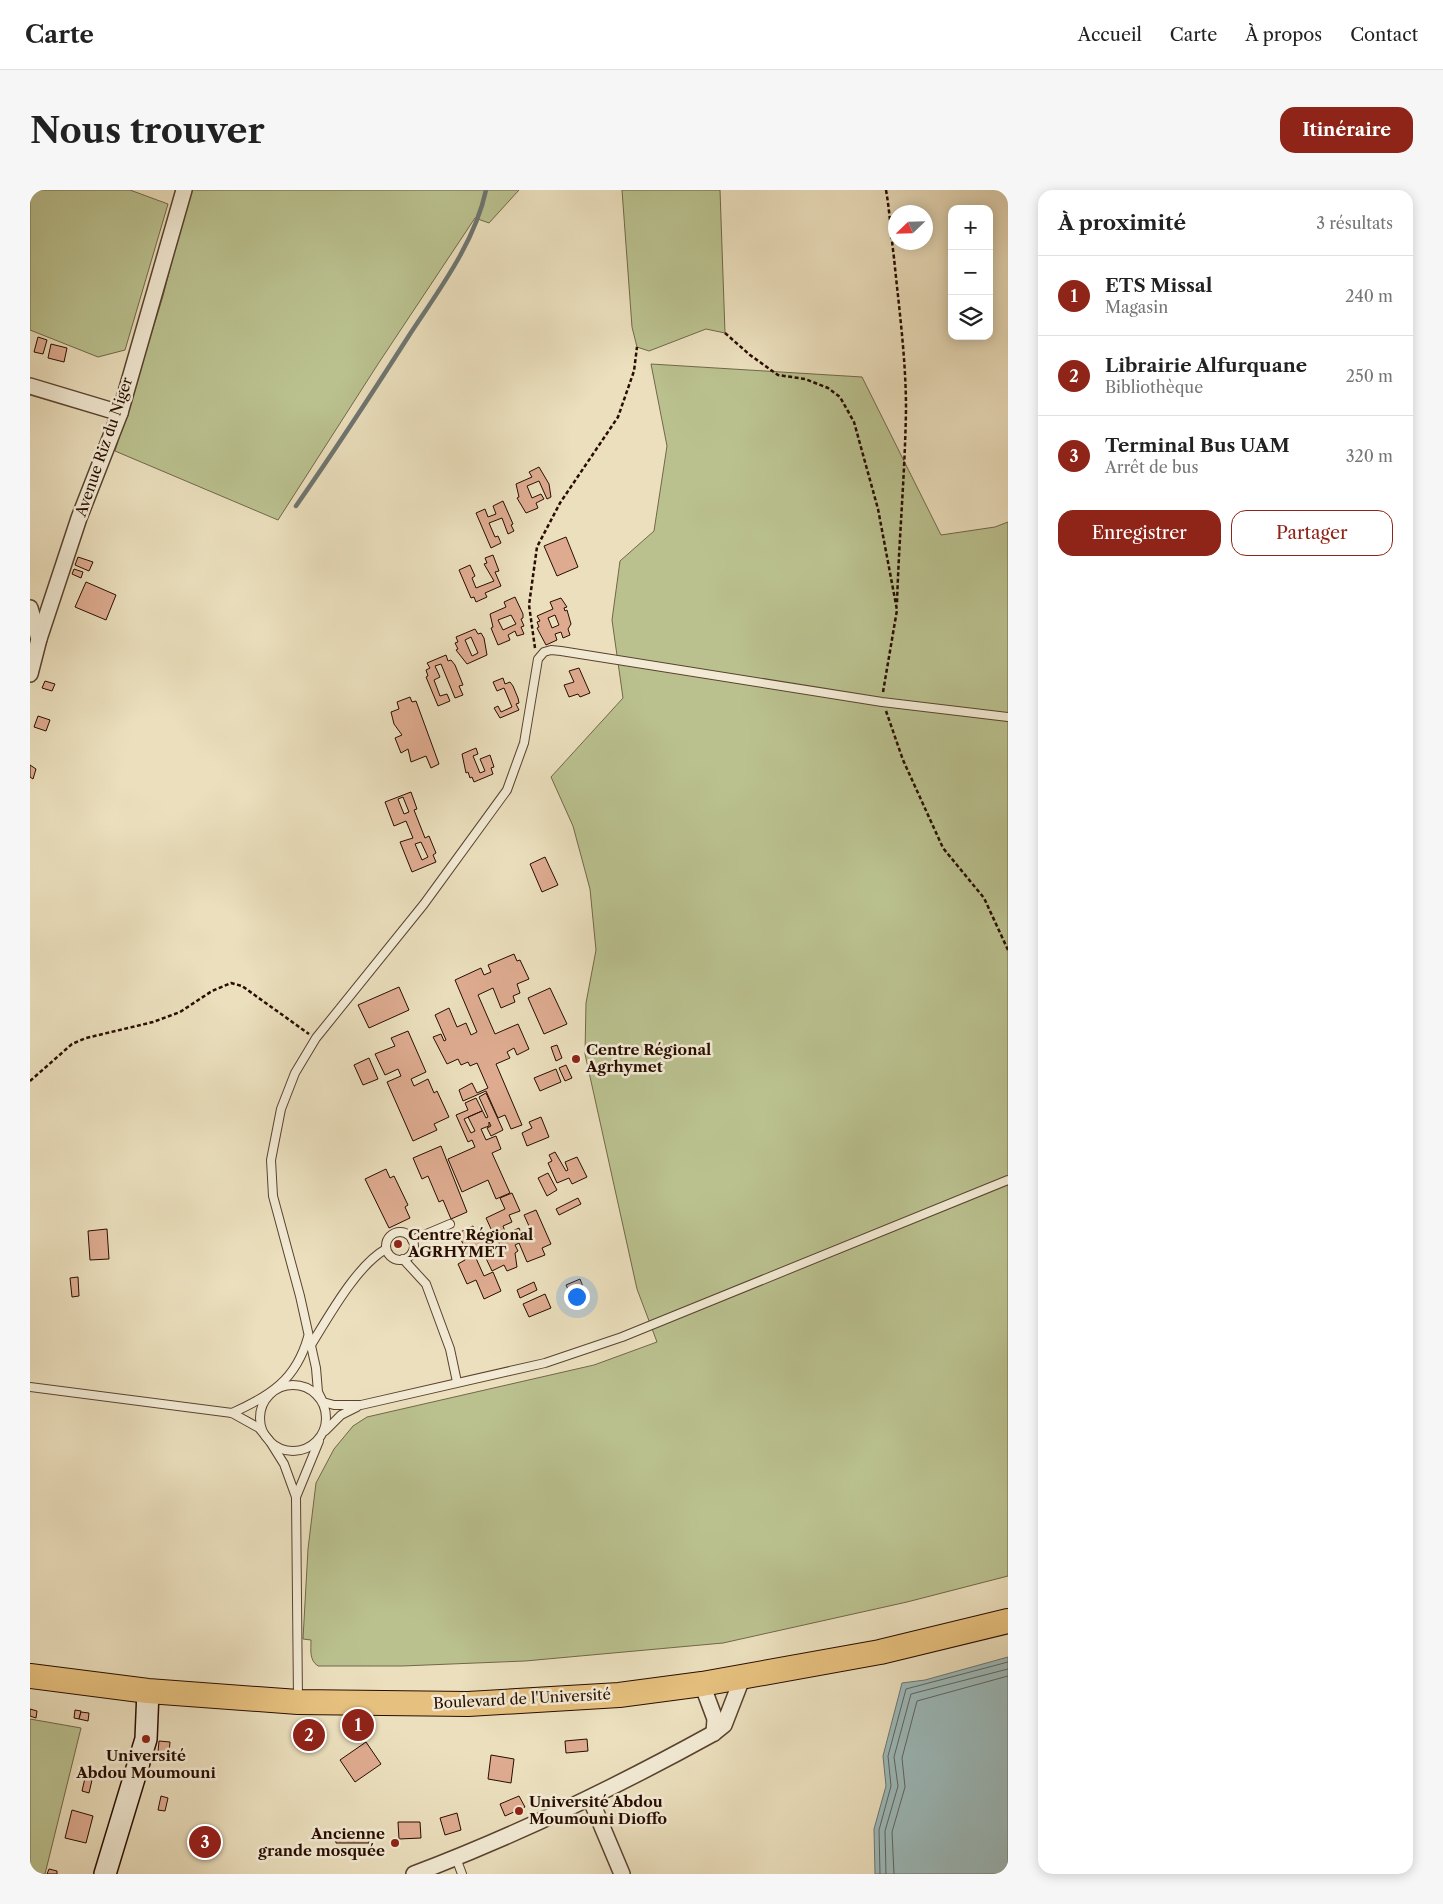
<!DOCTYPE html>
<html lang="fr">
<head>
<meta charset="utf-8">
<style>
	:root { --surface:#fff; --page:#f6f6f6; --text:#222; --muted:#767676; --line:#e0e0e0; --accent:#8f2418 }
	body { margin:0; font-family:"Libre Caslon Text",serif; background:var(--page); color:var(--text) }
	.controls { position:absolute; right:15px; top:15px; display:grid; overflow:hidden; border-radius:10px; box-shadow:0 2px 12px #0003 }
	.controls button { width:45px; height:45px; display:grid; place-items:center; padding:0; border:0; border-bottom:1px solid var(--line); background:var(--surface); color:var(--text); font:25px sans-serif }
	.compass { position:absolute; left:858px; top:15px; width:45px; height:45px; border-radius:50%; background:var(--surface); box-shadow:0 2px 12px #0003; rotate:247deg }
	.you { position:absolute; left:546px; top:1106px; width:18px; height:18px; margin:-12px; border:4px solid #fff; border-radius:50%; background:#1a73e8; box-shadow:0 0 0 8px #1a73e833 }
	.badge { display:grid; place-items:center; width:32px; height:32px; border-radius:50%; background:var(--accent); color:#fff; font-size:16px; font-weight:700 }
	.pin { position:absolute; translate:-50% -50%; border:2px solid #fff; box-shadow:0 1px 5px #0006 }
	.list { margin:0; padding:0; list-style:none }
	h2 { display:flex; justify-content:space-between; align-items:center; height:65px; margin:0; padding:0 20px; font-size:21px }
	h2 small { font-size:16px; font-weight:400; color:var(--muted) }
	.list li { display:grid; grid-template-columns:32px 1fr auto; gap:15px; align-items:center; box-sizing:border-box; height:80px; padding:0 20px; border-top:1px solid var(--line) }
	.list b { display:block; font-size:19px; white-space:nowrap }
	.list p { margin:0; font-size:16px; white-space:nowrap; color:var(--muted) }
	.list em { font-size:16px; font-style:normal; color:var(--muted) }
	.actions { display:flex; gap:10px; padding:15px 20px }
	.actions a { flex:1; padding:11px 0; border:1px solid var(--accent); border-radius:15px; text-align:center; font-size:18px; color:var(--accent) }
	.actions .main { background:var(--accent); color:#fff }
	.icon { flex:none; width:28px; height:28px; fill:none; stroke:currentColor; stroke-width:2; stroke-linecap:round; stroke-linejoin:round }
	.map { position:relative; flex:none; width:978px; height:1684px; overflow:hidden; border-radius:15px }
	header { display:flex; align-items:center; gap:30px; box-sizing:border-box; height:70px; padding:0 25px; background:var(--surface); border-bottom:1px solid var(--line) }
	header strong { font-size:24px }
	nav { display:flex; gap:28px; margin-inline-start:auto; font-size:18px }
	.intro { display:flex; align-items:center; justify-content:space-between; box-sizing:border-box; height:120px; padding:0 30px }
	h1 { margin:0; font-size:35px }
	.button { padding:12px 22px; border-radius:15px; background:var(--accent); color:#fff; font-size:18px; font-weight:700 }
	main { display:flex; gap:30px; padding:0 30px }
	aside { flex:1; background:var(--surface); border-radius:15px; box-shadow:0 2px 12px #0003 }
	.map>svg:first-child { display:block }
	.green { fill:#bac18f; stroke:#716748 }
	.water { fill:#9cbabb; stroke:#6e7570 }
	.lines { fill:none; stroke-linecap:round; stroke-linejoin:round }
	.shore { stroke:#62645e; stroke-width:1 }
	.stream { stroke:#6e7570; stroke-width:4.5 }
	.building { fill:#deab90; stroke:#280d00; fill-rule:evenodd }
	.lane-casing { stroke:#59422f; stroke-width:10 }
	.street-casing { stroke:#59422f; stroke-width:18 }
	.secondary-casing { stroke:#280d00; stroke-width:24 }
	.primary-casing { stroke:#280d00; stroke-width:26 }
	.path { stroke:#280d00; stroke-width:2.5; stroke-dasharray:4 2.5; stroke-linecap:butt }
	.lane { stroke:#f2ead4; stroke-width:8 }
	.street { stroke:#f2ead4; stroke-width:15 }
	.secondary { stroke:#f2ead4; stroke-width:21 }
	.primary { stroke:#e6c07e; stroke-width:24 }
	.poi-dot { fill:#8f2418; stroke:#f2ead4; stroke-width:2 }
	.labels { text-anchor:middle; stroke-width:5; stroke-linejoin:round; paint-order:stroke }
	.street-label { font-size:15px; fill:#280d00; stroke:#f2ead4 }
	.poi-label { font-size:15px; font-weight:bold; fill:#280d00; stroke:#f2ead4; text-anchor:start }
</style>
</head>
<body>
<header>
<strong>Carte</strong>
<nav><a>Accueil</a><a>Carte</a><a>À propos</a><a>Contact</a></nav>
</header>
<div class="intro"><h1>Nous trouver</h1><a class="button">Itinéraire</a></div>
<main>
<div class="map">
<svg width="978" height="1684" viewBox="0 0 978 1684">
	<rect width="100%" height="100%" fill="#ebdfbd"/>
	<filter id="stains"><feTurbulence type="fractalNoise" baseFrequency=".004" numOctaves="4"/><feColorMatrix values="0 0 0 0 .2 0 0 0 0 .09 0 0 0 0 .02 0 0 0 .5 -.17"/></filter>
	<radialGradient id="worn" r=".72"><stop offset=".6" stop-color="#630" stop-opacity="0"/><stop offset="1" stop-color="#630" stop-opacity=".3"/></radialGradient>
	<g class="green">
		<path d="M0,0H100L138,14L95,160L68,167L0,140Z"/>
		<path d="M160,0H489L459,33L445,28L348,174L248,330L85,261L133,106Z"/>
		<path d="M592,0H690L695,143L676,139L619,161L607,157L602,137Z"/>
		<path d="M621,174L832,187L911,345L965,337L978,332V1386L877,1412L693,1453L495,1471L372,1476H288C279,1470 281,1460 281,1450L273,1449L278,1359L286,1293L304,1259L323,1236L337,1227L564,1175L627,1152L607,1099L555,864L556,813L566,760L560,699L543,636L521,587L593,508L582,430L590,371L624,341L637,256Z"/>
		<path d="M0,1529L51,1538L15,1684H0Z"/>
	</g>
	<path class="water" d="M978,1467V1684H845L844,1639L856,1596L853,1566L872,1493L895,1490Z"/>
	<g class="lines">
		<g class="shore">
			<path d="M850,1684L849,1640L861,1596L858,1566L876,1499L978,1472"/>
			<path d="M856,1684L855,1641L868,1596L864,1567L881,1504L978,1479"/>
			<path d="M864,1684L862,1642L875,1597L872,1568L887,1511L978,1486"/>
		</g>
		<path class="stream" d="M266,316C305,260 343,202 380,144C409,100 445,52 456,0"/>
	</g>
	<g class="building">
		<path d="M8,147L17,150L13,164L4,162Z"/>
		<path d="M21,154L37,158L34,172L18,168Z"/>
		<path d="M509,277L519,294L521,307L517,309L509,291L497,296L502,308L511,304L514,309L506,313L508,318L496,323L487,308L489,307L486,294L502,287L499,282Z"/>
		<path d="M473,311L483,334L481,335L484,341L478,344L472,328L459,333L465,347L468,346L471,353L461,358L446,323L455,319L458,327L466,324L463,316Z"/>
		<path d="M536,347L548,377L527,386L514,356Z"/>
		<path d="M463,365L469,381L465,382L471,396L455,403L457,407L446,412L444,407L441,408L429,380L440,375L445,386L442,388L446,398L464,391L454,374L457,373L455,368Z"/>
		<path d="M48,367L63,372L59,381L45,375Z"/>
		<path d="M44,379L53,382L51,388L42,384Z"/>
		<path d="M56,392L86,405L76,430L45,417Z"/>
		<path d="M485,407L493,424V428L491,429L494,436L491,437L494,444L487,446L485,441L478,445L480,450L468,455L461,438L463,437L460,424L476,417L474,412ZM481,425L486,434L473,440L468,430Z"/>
		<path d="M531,408L537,417L534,418L535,421L537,420L541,434L538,439L540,445L533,448L531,442L525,444L527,450L516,455L507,438L509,437L507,432L510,431L507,426L523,419L520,412ZM525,425L529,435L522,438L518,428Z"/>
		<path d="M445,439L448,444L451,443L454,448L457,465L437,474L426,460L428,459L425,453L428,452L426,447ZM441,447L448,463L442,466L435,450Z"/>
		<path d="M416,465L418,471L421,470L425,475L433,495L429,496L433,505L425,508L411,474L405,476L410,487L404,490L410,506L417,504L420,511L408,516L396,487L398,486L396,480L400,478L397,473Z"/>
		<path d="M549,478L560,503L550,507L548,504L539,507L534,495L544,492L539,481Z"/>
		<path d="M473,488L475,494L480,492L483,496L488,508L489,513L486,514L489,520L470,528L464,518L468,516L471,522L482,517L474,498L467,501L463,492Z"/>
		<path d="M15,491L25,494L22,501L12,498Z"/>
		<path d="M380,507L382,512L386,511L409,574L401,578L396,566L381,572L378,559L371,563L365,548L372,545L364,534L361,522L369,519L367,512Z"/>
		<path d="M8,526L20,530L16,541L4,537Z"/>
		<path d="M446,558L448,564L443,566L450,583L455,581L450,569L460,565L464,577L461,578L463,584L444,592L442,587L440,588L438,582L436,583L432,564Z"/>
		<path d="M0,575L6,579L3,589L0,587Z"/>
		<path d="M381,602L387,619L384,620L395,648L399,646L406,663L403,665L406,672L382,682L370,652L383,648L376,631L364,636L355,612ZM373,607L379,622L374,624L368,609ZM391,652L398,667L392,670L385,654Z"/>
		<path d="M515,667L528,695L512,702L500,674Z"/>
		<path d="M484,764L487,771L490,770L499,789L487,794L490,803L483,806L485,812L471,818L463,798L448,805L465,844L488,834L499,859L487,865L484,858L477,862L480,868L466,874L492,935L481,939L475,925L468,928L456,901L433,911L429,900L442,893L447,903L458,898L447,873L440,876L438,872L431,875L428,869L417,874L403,847L411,844L414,851L416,850L405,825L419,818L427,837L436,833L441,845L447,842L425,790L451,778L454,785L461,782L458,775Z"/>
		<path d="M369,797L379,820L339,838L328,815Z"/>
		<path d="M520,798L537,834L514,844L498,808Z"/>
		<path d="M378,841L396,882L381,889L384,896L398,889L404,903L407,901L419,927L404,934L407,940L383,951L357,892L371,886L368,879L355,885L345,864L365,856L361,848Z"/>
		<path d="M527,855L532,868L526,871L521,857Z"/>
		<path d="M339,868L348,889L333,895L324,875Z"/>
		<path d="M536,875L542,888L535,891L529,878Z"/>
		<path d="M526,879L531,892L510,901L504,888Z"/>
		<path d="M456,903L473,940L461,946L457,938L461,936L459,932V936L451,939L456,950L466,946L471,959L462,963L480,1003L466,1009L458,990L432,1002L418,969L445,957L442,950L438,952L426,925L438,920L435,913L446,908L456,928L458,927L449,907ZM452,921L438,927L445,941L441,943L434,929Z"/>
		<path d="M511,927L519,947L497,956L492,943L502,938L499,932Z"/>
		<path d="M411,956L437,1022L421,1029L413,1010L409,1012L398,986L392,989L383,968Z"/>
		<path d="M525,962L536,981L538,980L535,972L547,967L557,987L542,994L539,988L527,993L518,973L522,971L519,965Z"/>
		<path d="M356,979L360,988L364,986L378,1015L375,1017L380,1028L359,1038L335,989Z"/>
		<path d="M518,983L527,1000L517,1006L508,988Z"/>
		<path d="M482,1003L490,1021L479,1025L482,1032L473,1036L476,1044L489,1038L495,1051L504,1047L494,1025L506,1020L521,1054L512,1058L515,1065L497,1072L489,1053L485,1055L488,1061L485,1063L487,1077L477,1081L474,1075L462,1081L453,1062L445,1066L454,1086L463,1082L471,1101L454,1109L446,1090L437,1094L428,1074L435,1070L429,1056L433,1054L428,1043L443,1036L448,1048L465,1040L468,1047L459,1051L465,1064L472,1060L467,1048L473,1045L469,1038L462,1041L456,1028L475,1019L470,1008Z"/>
		<path d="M548,1008L551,1014L529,1025L526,1019Z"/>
		<path d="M77,1039L79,1069L60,1070L58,1041Z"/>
		<path d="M48,1087L49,1106L42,1107L40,1088Z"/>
		<path d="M550,1089L557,1107L544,1112L536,1095Z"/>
		<path d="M504,1092L507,1100L490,1108L487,1100Z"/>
		<path d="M515,1104L521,1118L499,1127L493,1114Z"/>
		<path d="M0,1519L7,1521L6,1528L0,1526Z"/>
		<path d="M45,1520L51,1521L49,1529L44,1528Z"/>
		<path d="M51,1522L59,1523L58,1531L49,1529Z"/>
		<path d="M271,1539L282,1540V1554H271Z"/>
		<path d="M557,1549L558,1561L536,1563L535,1551Z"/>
		<path d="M129,1551L140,1552L139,1563L128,1562Z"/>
		<path d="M336,1552L351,1574L325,1592L310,1570Z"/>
		<path d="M461,1565L484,1569L481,1593L458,1589Z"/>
		<path d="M55,1588L62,1590L59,1603L52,1601Z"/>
		<path d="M131,1606L138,1608L135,1621L128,1620Z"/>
		<path d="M489,1606L495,1617L475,1626L470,1614Z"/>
		<path d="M42,1620L63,1626L56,1653L35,1648Z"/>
		<path d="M427,1623L431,1640L415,1645L410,1628Z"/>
		<path d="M368,1632H390L391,1648L369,1649Z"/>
		<path d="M338,1640L339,1653H306L305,1641Z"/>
		<path d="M19,1679L27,1681V1684H17Z"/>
	</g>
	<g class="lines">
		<g class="lane-casing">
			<g id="lane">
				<path d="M978,527L852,512L531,461L521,460L514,462L508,469L494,553L477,600L394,714L286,848L265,883L251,919L241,970L243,1006L270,1106L286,1178L288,1202L293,1212L304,1215H331L515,1173L592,1147L978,990"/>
				<circle cx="370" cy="1056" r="14"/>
				<path d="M382,1050L420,1034"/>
				<path d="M373,1069L396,1094L420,1159L427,1192"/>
				<path d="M281,1155C299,1126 327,1075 356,1059"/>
				<circle cx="263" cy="1228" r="33"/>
				<path d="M0,1197L202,1223L229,1238L239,1250L254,1274L266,1307L268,1510"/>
				<path d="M202,1223C240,1206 266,1190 278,1147"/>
				<path d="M295,1241L311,1225L327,1217"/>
				<path d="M266,1307L289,1251"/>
				<path d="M426,1668L432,1684"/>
			</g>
		</g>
		<g class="street-casing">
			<g id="street">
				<path d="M0,196L90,223"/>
				<path d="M0,418L9,449"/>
				<path d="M0,484L9,449L49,328L90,223L154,0"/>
				<path d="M672,1494L685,1529L684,1543"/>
				<path d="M560,1608L592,1684"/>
				<path d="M384,1684C487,1645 588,1596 684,1543L694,1535L713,1486"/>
			</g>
		</g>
		<g class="secondary-casing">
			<path id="secondary" d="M75,1684L116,1549L118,1501"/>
		</g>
		<g class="primary-casing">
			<path id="primary" d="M0,1486L118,1501L268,1512L438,1514L589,1505L672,1494L850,1462L978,1431"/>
		</g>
		<g class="path">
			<path d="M856,0C860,23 861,45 864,68C869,118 876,169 876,219C875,284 869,348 867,413"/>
			<path d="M695,143L720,165L748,185L775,189L798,198L810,207L824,232L848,319L867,420L853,502"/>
			<path d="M505,458L499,415L507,357L530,313L588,227L604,181L607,157"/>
			<path d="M856,521L873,570L913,658L954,708L978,760"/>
			<path d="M0,891L42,854L56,848L123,832L150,822L182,801L201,793L212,796L279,844"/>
		</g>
		<use href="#lane" class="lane"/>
		<use href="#street" class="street"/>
		<use href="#secondary" class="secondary"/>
		<use href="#primary" class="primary"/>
	</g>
	<g class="poi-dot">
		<circle cx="546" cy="869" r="5"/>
		<circle cx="368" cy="1054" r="5"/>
		<circle cx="116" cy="1549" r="5"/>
		<circle cx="489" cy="1621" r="5"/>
		<circle cx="365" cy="1653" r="5"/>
	</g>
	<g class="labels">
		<g class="street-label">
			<text transform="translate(74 257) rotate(-71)" y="5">Avenue Riz du Niger</text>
			<text transform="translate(492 1509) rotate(-3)" y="5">Boulevard de l'Université</text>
		</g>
		<g class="poi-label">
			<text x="556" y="865">Centre Régional<tspan x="556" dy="17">Agrhymet</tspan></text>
			<text x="378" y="1050">Centre Régional<tspan x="378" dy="17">AGRHYMET</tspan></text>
			<text x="116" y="1571" text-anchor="middle">Université<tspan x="116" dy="17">Abdou Moumouni</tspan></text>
			<text x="499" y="1617">Université Abdou<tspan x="499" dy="17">Moumouni Dioffo</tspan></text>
			<text x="355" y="1649" text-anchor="end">Ancienne<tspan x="355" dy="17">grande mosquée</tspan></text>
		</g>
	</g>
	<rect width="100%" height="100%" filter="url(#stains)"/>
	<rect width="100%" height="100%" fill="url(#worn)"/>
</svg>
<div class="controls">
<button>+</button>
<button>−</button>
<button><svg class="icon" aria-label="layers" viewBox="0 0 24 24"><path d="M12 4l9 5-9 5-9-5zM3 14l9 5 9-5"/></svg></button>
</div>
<svg class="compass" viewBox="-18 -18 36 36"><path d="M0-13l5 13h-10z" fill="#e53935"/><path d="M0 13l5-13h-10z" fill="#767676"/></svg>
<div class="you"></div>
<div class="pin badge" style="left:328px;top:1535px">1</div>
<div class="pin badge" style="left:279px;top:1545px">2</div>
<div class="pin badge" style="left:175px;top:1652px">3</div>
</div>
<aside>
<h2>À proximité<small>3 résultats</small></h2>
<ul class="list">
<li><span class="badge">1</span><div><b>ETS Missal</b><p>Magasin</p></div><em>240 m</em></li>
<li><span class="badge">2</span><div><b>Librairie Alfurquane</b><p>Bibliothèque</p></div><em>250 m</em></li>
<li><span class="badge">3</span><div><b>Terminal Bus UAM</b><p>Arrêt de bus</p></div><em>320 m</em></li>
</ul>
<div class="actions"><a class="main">Enregistrer</a><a>Partager</a></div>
</aside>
</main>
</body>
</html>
